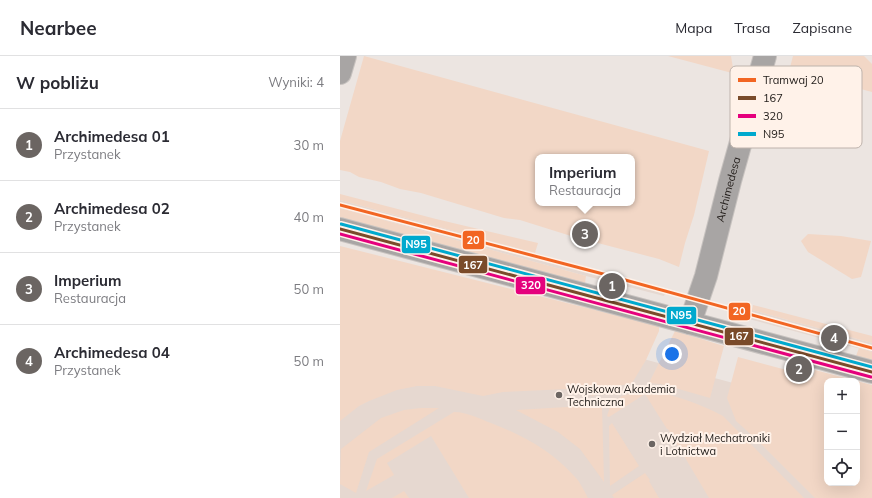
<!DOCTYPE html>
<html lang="pl">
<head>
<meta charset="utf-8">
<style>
	:root { --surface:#fff; --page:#f2f2f3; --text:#2b2b33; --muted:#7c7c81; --line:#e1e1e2; --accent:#6b6562 }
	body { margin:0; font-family:Mulish,sans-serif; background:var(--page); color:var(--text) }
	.controls { position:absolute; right:12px; bottom:12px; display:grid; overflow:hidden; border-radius:8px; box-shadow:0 4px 16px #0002 }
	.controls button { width:36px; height:36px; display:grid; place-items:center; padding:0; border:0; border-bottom:1px solid var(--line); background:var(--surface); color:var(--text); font:20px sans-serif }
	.you { position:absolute; left:332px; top:298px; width:14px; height:14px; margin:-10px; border:3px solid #fff; border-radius:50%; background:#1a73e8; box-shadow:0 0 0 6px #1a73e833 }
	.badge { display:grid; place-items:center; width:26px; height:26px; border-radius:50%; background:var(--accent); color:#fff; font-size:13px; font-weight:700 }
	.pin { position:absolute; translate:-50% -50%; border:2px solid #fff; box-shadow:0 1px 4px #0006 }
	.popup { position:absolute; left:195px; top:98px; width:100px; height:52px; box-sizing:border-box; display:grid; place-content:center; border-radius:8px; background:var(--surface); filter:drop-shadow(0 1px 3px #0005); font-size:13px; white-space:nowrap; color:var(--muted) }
	.popup b { font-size:15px; color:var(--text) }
	.popup::after { content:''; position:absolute; left:50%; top:100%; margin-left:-8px; border:8px solid transparent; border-top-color:var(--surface) }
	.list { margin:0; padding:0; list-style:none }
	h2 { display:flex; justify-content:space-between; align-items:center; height:52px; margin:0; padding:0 16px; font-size:17px }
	h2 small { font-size:13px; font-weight:400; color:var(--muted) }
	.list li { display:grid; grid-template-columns:26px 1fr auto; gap:12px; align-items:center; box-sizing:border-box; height:72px; padding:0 16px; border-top:1px solid var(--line) }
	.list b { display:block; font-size:15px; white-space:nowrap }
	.list p { margin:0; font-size:13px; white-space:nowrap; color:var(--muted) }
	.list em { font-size:13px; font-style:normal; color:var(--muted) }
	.icon { flex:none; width:22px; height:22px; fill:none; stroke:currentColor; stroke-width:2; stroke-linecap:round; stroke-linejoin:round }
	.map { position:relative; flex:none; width:532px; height:442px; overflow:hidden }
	header { display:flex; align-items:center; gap:24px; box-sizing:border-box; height:56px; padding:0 20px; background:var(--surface); border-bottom:1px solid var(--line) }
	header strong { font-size:19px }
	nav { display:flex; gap:22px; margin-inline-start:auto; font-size:14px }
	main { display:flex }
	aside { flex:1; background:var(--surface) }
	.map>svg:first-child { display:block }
	.built { fill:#e6d8d0 }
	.green { fill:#f2d7c6; fill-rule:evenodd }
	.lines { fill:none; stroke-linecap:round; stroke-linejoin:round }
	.minor-casing { stroke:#c7c2bf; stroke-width:24 }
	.minor { stroke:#a8a5a4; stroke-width:22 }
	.bus-1-casing { stroke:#fff2e9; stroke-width:6 }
	.bus-2-casing { stroke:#fff2e9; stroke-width:6 }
	.bus-3-casing { stroke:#fff2e9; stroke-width:6 }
	.bus-1 { stroke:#7a4b2a; stroke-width:3 }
	.bus-2 { stroke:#e5007d; stroke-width:3 }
	.bus-3 { stroke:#00a9ce; stroke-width:3 }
	.tram-1-casing { stroke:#fff2e9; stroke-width:6 }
	.tram-1 { stroke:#f26522; stroke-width:3 }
	.poi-dot { fill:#6b6562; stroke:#fff2e9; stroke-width:1.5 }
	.labels { text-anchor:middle; stroke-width:4; stroke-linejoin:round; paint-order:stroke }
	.street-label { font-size:11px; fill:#25201d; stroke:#fff2e9 }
	.poi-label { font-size:11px; fill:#25201d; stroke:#fff2e9; text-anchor:start }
	.key { fill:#fff2e9; stroke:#beb3ac; stroke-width:1 }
	.key-label { font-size:11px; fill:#25201d }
	.line-badge { stroke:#fff2e9; stroke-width:1.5 }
	.badge-label { font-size:11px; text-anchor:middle; font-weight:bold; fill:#fff }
</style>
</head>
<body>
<header>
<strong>Nearbee</strong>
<nav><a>Mapa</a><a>Trasa</a><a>Zapisane</a></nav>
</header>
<main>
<aside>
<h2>W pobliżu<small>Wyniki: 4</small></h2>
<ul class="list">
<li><span class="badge">1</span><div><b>Archimedesa 01</b><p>Przystanek</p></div><em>30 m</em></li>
<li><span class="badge">2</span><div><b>Archimedesa 02</b><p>Przystanek</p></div><em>40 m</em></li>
<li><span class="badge">3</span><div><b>Imperium</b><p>Restauracja</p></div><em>50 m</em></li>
<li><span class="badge">4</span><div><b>Archimedesa 04</b><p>Przystanek</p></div><em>50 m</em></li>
</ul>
</aside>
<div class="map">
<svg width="532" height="442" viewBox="0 0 532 442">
	<rect width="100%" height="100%" fill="#ece5e1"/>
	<g class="built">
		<path d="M0,144L195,197L326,233L324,240L246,220L0,152Z"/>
		<path d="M0,222L487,352V427H517L532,442H0Z"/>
		<path d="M412,254L532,287V296L409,263Z"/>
	</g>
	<g class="green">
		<path d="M24,0L369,95L354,159L345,187L339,211L319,203L231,180L180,164L164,162L81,137L60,133L41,126L19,121L10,116L0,114V85ZM198,101H292V147H198Z"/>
		<path d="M328,0H391L393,12L392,17Z"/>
		<path d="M453,0H524L532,8V36L498,27L480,41L445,31Z"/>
		<path d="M0,138L96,163L198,187L195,197L0,144Z"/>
		<path d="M0,152L246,220L245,227L0,164Z"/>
		<path d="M468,178L501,180L531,185L521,221L512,223L468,196L461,185Z"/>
		<path d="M0,190L319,270V275L306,304L292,327L269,332L253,340L227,333L163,336L143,340L95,330H77L57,334L29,345L19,350L0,365Z"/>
		<path d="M413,249L532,280V287L412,254Z"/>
		<path d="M335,275L384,290L370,342L321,328L309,327Z"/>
		<path d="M519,292L532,296V304L516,300Z"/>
		<path d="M398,301L473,321L475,314L532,329V442H475L415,382L396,365L387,342ZM487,325H517V427H487Z"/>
		<path d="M303,334C327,336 361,348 383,360L464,442H369L328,373H327L305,338L269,361L267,360L271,348L282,340Z"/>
		<path d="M262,349L264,426L240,393L218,376L176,354Z"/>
		<path d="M81,352H99L29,396L16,437L0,428L1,393L41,362L64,354Z"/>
		<path d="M114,356C127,356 140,363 151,367C184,380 212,395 235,421C241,427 244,435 248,442H129L91,380L47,407L54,419L26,435L37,403Z"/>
		<path d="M272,367L299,410L270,430L269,370Z"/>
		<path d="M305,417L310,424L309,425L319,442H274L272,439Z"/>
		<path d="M64,435L69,442H52Z"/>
	</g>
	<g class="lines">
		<g class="minor-casing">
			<g id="minor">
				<path d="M0,17L5,0"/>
				<path d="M0,173L532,316"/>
				<path id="s1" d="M350,267L366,220L390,125L425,0"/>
			</g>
		</g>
		<use href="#minor" class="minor"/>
		<g class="bus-1-casing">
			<path id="bus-1" d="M0,173L532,316"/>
		</g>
		<g class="bus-2-casing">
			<path id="bus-2" d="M0,178L531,321"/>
		</g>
		<g class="bus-3-casing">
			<path id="bus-3" d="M1,168L532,311"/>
		</g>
		<use href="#bus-1" class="bus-1"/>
		<use href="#bus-2" class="bus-2"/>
		<use href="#bus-3" class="bus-3"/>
		<g class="tram-1-casing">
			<path id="tram-1" d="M0,149L267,219L532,292"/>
		</g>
		<use href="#tram-1" class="tram-1"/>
	</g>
	<g class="poi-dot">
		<circle cx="219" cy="339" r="4"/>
		<circle cx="312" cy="388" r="4"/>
	</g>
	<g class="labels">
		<g class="street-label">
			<text dy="4" stroke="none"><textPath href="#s1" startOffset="139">Archimedesa</textPath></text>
		</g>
		<g class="poi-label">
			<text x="227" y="337">Wojskowa Akademia<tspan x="227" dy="13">Techniczna</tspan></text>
			<text x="320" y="386">Wydział Mechatroniki<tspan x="320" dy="13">i Lotnictwa</tspan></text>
		</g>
	</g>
	<rect x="390" y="10" width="132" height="82" rx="6" class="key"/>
	<rect x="398" y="22" width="18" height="4" fill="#f26522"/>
	<rect x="398" y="40" width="18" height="4" fill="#7a4b2a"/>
	<rect x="398" y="58" width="18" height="4" fill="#e5007d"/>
	<rect x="398" y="76" width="18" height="4" fill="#00a9ce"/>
	<g class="key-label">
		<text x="423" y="28">Tramwaj 20</text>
		<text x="423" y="46">167</text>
		<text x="423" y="64">320</text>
		<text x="423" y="82">N95</text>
	</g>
	<g class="line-badge">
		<rect x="122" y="174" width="23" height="20" rx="4" fill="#f26522"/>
		<rect x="61" y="179" width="30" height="19" rx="4" fill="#00a9ce"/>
		<rect x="118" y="199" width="30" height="19" rx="4" fill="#7a4b2a"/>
		<rect x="175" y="220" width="31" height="19" rx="4" fill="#e5007d"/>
		<rect x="388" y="246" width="23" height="19" rx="4" fill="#f26522"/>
		<rect x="326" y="250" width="31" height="19" rx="4" fill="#00a9ce"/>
		<rect x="384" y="271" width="30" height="19" rx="4" fill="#7a4b2a"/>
	</g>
	<g class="badge-label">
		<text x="133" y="188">20</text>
		<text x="76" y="192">N95</text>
		<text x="133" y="213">167</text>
		<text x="191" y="233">320</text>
		<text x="399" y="259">20</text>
		<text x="341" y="263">N95</text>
		<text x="399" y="284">167</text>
	</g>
</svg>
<div class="controls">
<button>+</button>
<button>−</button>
<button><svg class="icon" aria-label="locate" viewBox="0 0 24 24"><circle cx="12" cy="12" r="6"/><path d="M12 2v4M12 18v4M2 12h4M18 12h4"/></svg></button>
</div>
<div class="you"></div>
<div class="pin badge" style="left:272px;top:230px">1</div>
<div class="pin badge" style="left:459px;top:313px">2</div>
<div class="pin badge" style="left:245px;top:178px">3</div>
<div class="popup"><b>Imperium</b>Restauracja</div>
<div class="pin badge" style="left:494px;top:282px">4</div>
</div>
</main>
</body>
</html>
